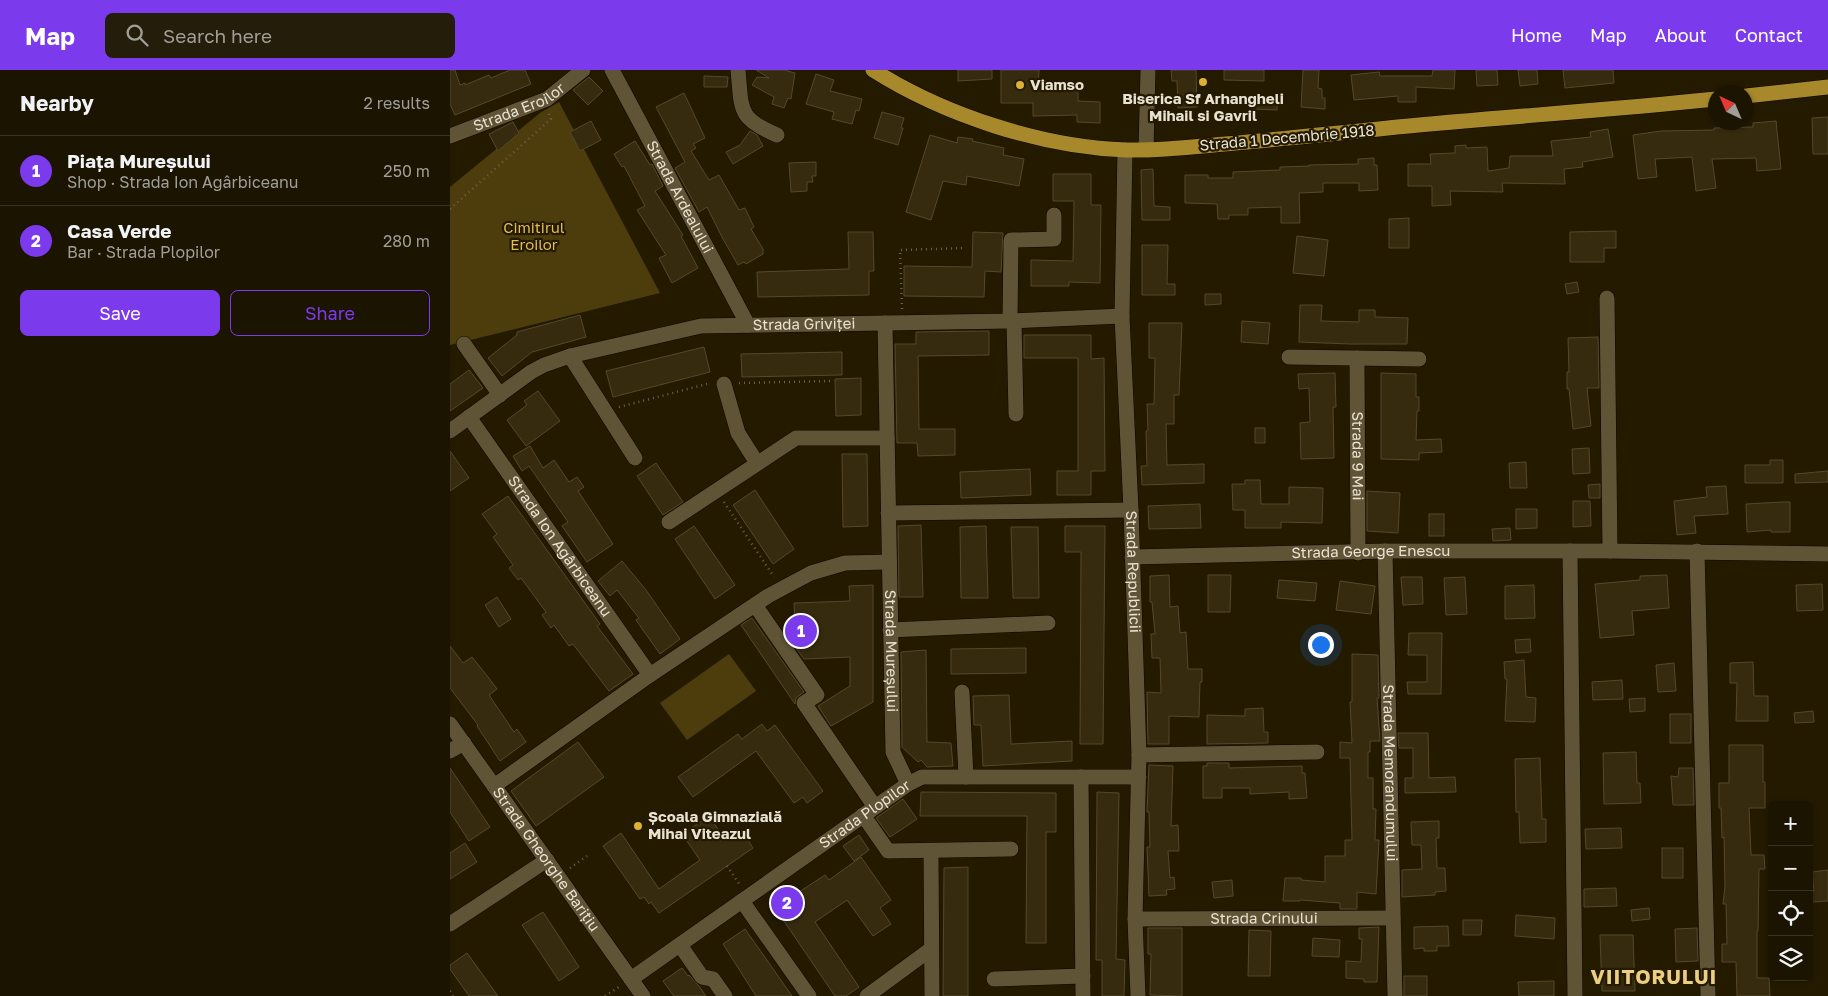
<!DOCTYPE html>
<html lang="en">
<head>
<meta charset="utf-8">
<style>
	:root { --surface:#1b1400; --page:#241d0a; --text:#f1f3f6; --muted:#a09e99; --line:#393322; --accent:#7c3aed }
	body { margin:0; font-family:"Golos Text",sans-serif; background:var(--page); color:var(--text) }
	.controls { position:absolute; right:15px; bottom:15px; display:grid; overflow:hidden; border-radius:8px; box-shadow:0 1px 4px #0004 }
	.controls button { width:45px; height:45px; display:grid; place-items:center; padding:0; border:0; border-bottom:1px solid var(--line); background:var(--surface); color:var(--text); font:25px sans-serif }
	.compass { position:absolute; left:1258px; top:15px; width:45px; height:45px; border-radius:50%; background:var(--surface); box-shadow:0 1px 4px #0004; rotate:316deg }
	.you { position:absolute; left:870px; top:574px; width:18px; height:18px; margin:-12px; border:4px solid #fff; border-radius:50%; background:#1a73e8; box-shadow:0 0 0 8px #1a73e833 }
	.badge { display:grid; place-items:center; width:32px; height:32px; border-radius:50%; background:var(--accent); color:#fff; font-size:16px; font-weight:700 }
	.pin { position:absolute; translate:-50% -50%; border:2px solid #fff; box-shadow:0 1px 5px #0006 }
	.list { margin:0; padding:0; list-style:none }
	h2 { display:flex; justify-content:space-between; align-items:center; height:65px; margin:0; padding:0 20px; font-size:21px }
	h2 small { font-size:16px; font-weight:400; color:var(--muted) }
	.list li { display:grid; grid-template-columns:32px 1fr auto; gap:15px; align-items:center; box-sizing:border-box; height:70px; padding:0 20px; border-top:1px solid var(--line) }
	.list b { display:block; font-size:19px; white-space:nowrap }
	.list p { margin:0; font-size:16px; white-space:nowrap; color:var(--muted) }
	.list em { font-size:16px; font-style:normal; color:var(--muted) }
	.actions { display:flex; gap:10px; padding:15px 20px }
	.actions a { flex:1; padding:11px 0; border:1px solid var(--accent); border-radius:8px; text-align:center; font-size:18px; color:var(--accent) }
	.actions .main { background:var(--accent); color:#fff }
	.icon { flex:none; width:28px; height:28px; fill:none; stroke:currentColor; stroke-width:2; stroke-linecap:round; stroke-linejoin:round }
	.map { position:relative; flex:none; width:1378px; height:926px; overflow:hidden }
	header { display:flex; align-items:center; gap:30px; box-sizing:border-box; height:70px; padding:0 25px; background:var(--accent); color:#fff }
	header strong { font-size:24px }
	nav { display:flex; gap:28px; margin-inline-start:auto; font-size:18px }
	.search { width:350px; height:45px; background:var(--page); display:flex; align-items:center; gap:12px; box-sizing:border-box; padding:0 18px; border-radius:8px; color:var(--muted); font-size:19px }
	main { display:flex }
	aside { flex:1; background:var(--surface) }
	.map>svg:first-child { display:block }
	.green { fill:#4d3d0d }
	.building { fill:#362b0e; stroke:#55492d }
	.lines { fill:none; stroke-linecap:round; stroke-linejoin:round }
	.minor-casing { stroke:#0d0500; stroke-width:16 }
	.major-casing { stroke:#0d0500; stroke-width:16 }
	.path { stroke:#6b624c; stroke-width:2.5; stroke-dasharray:1 4; stroke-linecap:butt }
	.minor { stroke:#605437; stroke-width:15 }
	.major { stroke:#a7882b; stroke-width:15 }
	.poi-dot { fill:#ddb133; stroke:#241a00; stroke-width:2 }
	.labels { text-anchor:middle; stroke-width:4.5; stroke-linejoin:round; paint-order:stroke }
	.poi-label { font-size:15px; font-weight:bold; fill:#e9e2d2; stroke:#241a00; text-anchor:start }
	.street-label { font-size:15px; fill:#e9e2d2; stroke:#241a00 }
	.park-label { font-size:15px; fill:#e3bc54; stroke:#241a00 }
	.district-label { font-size:20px; font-weight:bold; letter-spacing:1px; fill:#ecce83; stroke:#241a00 }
</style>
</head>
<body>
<header>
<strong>Map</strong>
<div class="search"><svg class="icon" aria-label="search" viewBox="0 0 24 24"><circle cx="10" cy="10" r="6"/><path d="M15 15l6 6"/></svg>Search here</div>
<nav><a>Home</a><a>Map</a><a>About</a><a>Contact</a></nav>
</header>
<main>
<aside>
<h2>Nearby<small>2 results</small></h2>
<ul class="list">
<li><span class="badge">1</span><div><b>Piața Mureșului</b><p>Shop · Strada Ion Agârbiceanu</p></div><em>250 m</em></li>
<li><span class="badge">2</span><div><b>Casa Verde</b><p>Bar · Strada Plopilor</p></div><em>280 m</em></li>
</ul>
<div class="actions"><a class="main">Save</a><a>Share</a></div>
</aside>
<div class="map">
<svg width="1378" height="926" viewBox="0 0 1378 926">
	<rect width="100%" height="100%" fill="#241a00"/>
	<g class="green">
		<path d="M109,32L210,223L0,275V117L90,43Z"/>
		<path d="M279,584L306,621L237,670L210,633Z"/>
	</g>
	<g class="building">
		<path d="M0,0H5L10,15L15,13V15L39,5L41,8L60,0H75L81,14L5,45L0,34Z"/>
		<path d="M306,0H334L345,3L341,29L338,28L334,38L322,34L324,27L302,15L307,7L319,8Z"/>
		<path d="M508,0H542V9L508,11Z"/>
		<path d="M551,0H589L588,19L628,17V31L650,32V53L627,52V45L583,46V33H551Z"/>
		<path d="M721,0H746L747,37L728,38L727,11H722Z"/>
		<path d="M774,0H814V11L774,10Z"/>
		<path d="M853,0H869L868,18L872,19V28H875V39L851,37Z"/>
		<path d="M983,0H1005L1004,19L966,17V32H948V26L904,30L901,5L929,2L930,6H982Z"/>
		<path d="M1026,0H1047L1048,15L1027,16Z"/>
		<path d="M1068,0H1087L1088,14L1070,16Z"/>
		<path d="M1113,0H1163L1164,13L1115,18Z"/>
		<path d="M366,4L384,10L380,21L412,29L409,41L406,40L402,54L382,49L384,42L356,34Z"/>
		<path d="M254,6L278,7L277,17H254Z"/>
		<path d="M139,7L153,21L138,35L123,20Z"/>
		<path d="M234,23L255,68L243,74L246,78L241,81L259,110L269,105L289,140L295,138L304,157L301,159L313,179V184L296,194L294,192L288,195L273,169L257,137L249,142L225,98L235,92L206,37Z"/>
		<path d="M805,25L828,26L827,40L804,39Z"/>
		<path d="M432,42L454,48L451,58H453L448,75L424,68Z"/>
		<path d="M1378,47V84H1363L1362,48Z"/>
		<path d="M141,51L151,70L130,81L120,62Z"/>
		<path d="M1326,51L1331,99L1307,101L1306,88L1262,89L1266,118L1246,121L1242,87L1205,89L1207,107L1188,109L1183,65L1211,61L1264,60V58L1303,57V53Z"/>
		<path d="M63,52L69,63L48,81L39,64Z"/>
		<path d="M1158,59L1163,87L1132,92L1133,97L1114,99L1115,114L1052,113L1053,122L1000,121L1001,135L982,136V116H958V94H981L980,84L1005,83V76L1016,75V78L1037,77L1038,101L1059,98L1060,86H1103L1101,71L1141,67L1140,62Z"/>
		<path d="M300,61L307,65L313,76L283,94L276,82L290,75Z"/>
		<path d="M480,65L507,73L508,67L523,69L522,71L554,78L553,85L574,89L569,116L517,106L516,115L493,111L481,150L456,142Z"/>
		<path d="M185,71L200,95L202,94L213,116L205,121L233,165L231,166L248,198L222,213L209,188L216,185L187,140L195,136L174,96L172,97L164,84Z"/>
		<path d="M924,88V95H927L928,120L909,121V113H873V122L849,123L850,153H831V137L798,138V145H779V149H768L767,134L735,133V105H758V108H783V102L830,100V97L859,96V95L908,94V89Z"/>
		<path d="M366,92V106H362L363,112H357V121L341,122L339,93Z"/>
		<path d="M703,99L704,136L720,137V150H692L691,100Z"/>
		<path d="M603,104H641V135H651L650,213L619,212V216H581V190L623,191L624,131H603Z"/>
		<path d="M959,148V178H939V149Z"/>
		<path d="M1166,161V178H1154V192H1120V162Z"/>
		<path d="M398,162H423L424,201H419V225L308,227L307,202L399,199Z"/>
		<path d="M523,162L553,163L551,202L535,201L534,227L454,226V196L522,197Z"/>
		<path d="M847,166L878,170L874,206L843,203Z"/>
		<path d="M692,175H718L717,214H725V225H692Z"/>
		<path d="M1127,212L1129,222L1117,224L1115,214Z"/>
		<path d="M755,224H771V234L755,235Z"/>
		<path d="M850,235H872L871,251L909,252V240H925V247L958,248L957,274H901L849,272Z"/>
		<path d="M130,245L136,267L82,282L52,306L38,288L67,265V262Z"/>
		<path d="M792,251L820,253L818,274L791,272Z"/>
		<path d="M699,253H732L729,325H724V354H716L717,395L754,394V413L692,415L691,396H697L696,361L698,360L697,334H704L705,288H699Z"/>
		<path d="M539,261V285L468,286L469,359H505V385L468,386L467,373H447L445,274H466V262Z"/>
		<path d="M574,265H641V289L654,288L655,401H641V425H607V401H628V288H574Z"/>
		<path d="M1148,267L1149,318H1137L1141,356L1123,359L1119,319H1117V302H1119L1118,268Z"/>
		<path d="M254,277L260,302L163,327L156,301Z"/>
		<path d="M392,282V305L292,307L291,284Z"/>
		<path d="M19,300L33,318L0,341V314Z"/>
		<path d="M885,303L886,337H883L884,388L851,389L850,353L860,352L859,318L849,319L848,304Z"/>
		<path d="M931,303L966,304V327H969V341H967L966,370L991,369L992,382L969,383V390L931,389Z"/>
		<path d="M411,308V345L386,346L385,309Z"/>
		<path d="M88,321L110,351L76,376L57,350L77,335L74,331Z"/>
		<rect x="805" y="358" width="10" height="15"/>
		<path d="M80,376L93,398L104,390L119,412L127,407L134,417L128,421L163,474L137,492L112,456L118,452L79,396L72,401L63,386Z"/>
		<path d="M1139,378L1140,403L1123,404L1122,379Z"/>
		<path d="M0,381L19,408L0,421Z"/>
		<path d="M392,384H417L418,456L393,457Z"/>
		<path d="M1320,390H1333V413H1295V395H1320Z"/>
		<path d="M1076,392L1077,418H1060L1059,393Z"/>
		<path d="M206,393L233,432L213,445L187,406Z"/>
		<path d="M580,399L581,425L511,428L510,402Z"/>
		<path d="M1378,401V412L1345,413V404Z"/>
		<path d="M795,410H810L811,434H839V417L873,418L872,453L831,452V458H795V440H783L782,414H795Z"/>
		<path d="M1150,414V428H1139L1138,415Z"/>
		<path d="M1276,416L1278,444L1244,446L1246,463L1227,465L1224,431L1257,427L1256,417Z"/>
		<path d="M305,420L344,479L323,494L283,435Z"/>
		<path d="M917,421L950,423L948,463L917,461Z"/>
		<path d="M58,426L150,554L147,556L183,604L159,621L123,574L119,576L104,555L101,558L92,545L96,542L71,508L68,510L59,498L63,495L43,467L47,464L32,444Z"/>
		<path d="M1123,431H1140L1141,456L1123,457Z"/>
		<path d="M1333,432H1340V462H1321V460L1297,462L1296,434Z"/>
		<path d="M750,434L751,458L699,459L698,436Z"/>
		<path d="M1066,439H1087V458L1066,459Z"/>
		<rect x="979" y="444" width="15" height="22"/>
		<path d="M471,455L473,527H449L448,456Z"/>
		<path d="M244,456L285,515L265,529L225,469Z"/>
		<path d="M536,456L538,528H511L510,457Z"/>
		<path d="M615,456H655L653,674H630L631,482H615Z"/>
		<path d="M561,457H588L589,528H563Z"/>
		<path d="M1060,458L1061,470L1043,471L1042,459Z"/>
		<path d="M172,491L196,520L230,569L210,584L186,550L189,548L167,520L160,526L148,511Z"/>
		<path d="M719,505L720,537L728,536L730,563L736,562L738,599H752V612H750L749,647L719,646V674H698L697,622L711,623L710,588H702L701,564H705L702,532H700V506Z"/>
		<path d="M758,505H781L780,542H758Z"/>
		<path d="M1217,505L1219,538L1182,541L1184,565L1150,568L1145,514L1190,510V506Z"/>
		<path d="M951,507H972L973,534L953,535Z"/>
		<path d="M1015,507L1017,544L996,545L994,508Z"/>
		<path d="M829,510L867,513L865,531L827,528Z"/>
		<path d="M890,511L925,516L921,544L886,540Z"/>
		<path d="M1372,514L1373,540L1347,541L1346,515Z"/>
		<path d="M423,515V632L381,656L368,636L400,616V587L354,589L346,578L344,533L400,531L399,516Z"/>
		<path d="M1084,515L1085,548L1055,549V516Z"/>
		<path d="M47,527L61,549L49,557L35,535Z"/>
		<path d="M302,548L354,622L346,628L345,634L291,555Z"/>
		<path d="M959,563H992L991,624H958L957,612H977V585H958Z"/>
		<path d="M1080,569L1081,582L1066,583L1065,570Z"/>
		<path d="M0,576L13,593L22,587L38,607L47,619L39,625L64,662L67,659L76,672L50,691L27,656L28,655L0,618Z"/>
		<path d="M576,578V603L501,604V579Z"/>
		<path d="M476,580L477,672L501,673L503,696L477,697L471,690L468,692L452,677L451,582Z"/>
		<path d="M902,584L928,585L929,628H927L930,671H920V682H918V708H923V739H926L925,770H929L926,824L907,822V839H890V833L850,830V831H833L835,808H851V810L875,812V786H895V770H902L900,688H890V672L902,673L900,632H902Z"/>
		<path d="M1074,590L1076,627L1086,628L1085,652L1055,651L1057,609H1055L1054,592Z"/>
		<path d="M1303,592L1304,626H1318V651H1286L1287,613H1280V593Z"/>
		<path d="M1224,593L1226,621L1208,622L1206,595Z"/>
		<path d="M1172,610L1173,629L1143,630L1142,612Z"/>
		<path d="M559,625L561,674L622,671V691L533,696L531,655H524L523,626Z"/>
		<path d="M1195,628V641L1180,642L1179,629Z"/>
		<path d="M813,638L814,662H818V673L757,674V645L795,646V639Z"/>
		<path d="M1363,641L1364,652L1345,653L1344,643Z"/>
		<rect x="1220" y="644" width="21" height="29"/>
		<path d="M312,654L317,661L325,655L373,721L357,733L353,727L344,733L306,681L243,727L228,707L288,664L292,669Z"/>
		<path d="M948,663H978L979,708L1005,707L1006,722L955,723V708H963V678H949Z"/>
		<path d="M128,672L154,707L86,756L61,721Z"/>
		<path d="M1279,675H1313V712H1315V738H1299L1301,785H1314L1315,799H1309L1308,861H1307V908H1319L1320,926H1287L1286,892H1272V874H1277L1276,834H1273L1275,817L1274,767L1272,768L1271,738H1269V713H1279Z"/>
		<path d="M1186,682L1187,713H1190L1191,733L1154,734L1153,683Z"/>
		<path d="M1090,688L1092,749H1096V772L1070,773L1069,742H1066L1065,689Z"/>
		<path d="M757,693H779V698L852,696V703H855L857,728L839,729V722L800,724V718H772V728H753V696H757Z"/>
		<path d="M699,695L723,696L721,756L728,755L729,781H718L720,808L724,807L725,819L716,820L717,825L699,826L697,777H700L699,742H697Z"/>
		<path d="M0,698L40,757L19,771L0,742Z"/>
		<path d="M1229,698H1243L1244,735H1223L1221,706L1228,707Z"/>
		<path d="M471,722L606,723V762H596V873H576L577,746H470Z"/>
		<path d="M647,722L669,723L666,889L675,890L674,926H652V890H646Z"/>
		<path d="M453,729L467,749L440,767L426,748Z"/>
		<path d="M259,746L276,771L292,761L303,778L209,843L201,832L199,834L194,827L190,829L153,776L171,763L209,819L250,790L232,764Z"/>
		<path d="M989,751V768H986L987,798H995L996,821L985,822V825L952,827V800L972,799L971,775H962L961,752Z"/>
		<path d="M1171,758L1172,778L1136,779L1135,759Z"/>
		<path d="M409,765L419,780L404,791L393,776Z"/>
		<path d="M15,773L27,792L0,809V783Z"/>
		<rect x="1212" y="778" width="21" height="30"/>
		<path d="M411,787L441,830L430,838L441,854L423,866L397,830L365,852L409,917L396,926H385L323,835L344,821L346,824L375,805L379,810Z"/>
		<path d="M518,797V926H493L494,798Z"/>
		<path d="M1378,800V831L1362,832V821H1364L1362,802Z"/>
		<path d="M782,810L783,826L764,828L762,812Z"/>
		<path d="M1166,818L1167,836L1134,837V819Z"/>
		<path d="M1199,838L1200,849L1182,851L1181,840Z"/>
		<path d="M93,842L129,897L109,911L72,855Z"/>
		<path d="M1066,845L1105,848L1104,869L1065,866Z"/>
		<path d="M1013,850H1032L1031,865H1013Z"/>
		<path d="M998,856L999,876H987V881H974V878L964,879V857Z"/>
		<path d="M929,857L927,912H914V909L896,908V891L911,892L912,869H909V858Z"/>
		<path d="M698,858H732V926L700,925L701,884H698Z"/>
		<path d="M1247,858L1248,891L1226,892L1225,859Z"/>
		<path d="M295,859L342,926H306L273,874Z"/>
		<path d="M799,860L821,861L820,906H798Z"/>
		<path d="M1150,865H1183L1185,921H1152Z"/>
		<path d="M863,868L890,870L889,887L862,886Z"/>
		<path d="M17,883L48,926H19L0,899V895Z"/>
		<path d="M232,898L238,906L239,905L249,916L256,926H224L213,911Z"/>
		<rect x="954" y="906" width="23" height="20"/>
		<path d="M1104,911V926H1069L1068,912Z"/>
	</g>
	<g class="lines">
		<g class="minor-casing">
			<g id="minor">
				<path id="s1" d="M162,0L298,255"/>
				<path d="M288,0C292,40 287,48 327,65"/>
				<path id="s2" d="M0,66L97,29L133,0"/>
				<path d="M696,79L698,0"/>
				<path id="s3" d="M675,80L672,246L681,440L689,685L685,849L688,926"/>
				<path d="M1157,228L1160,481"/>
				<path d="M560,251L561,170L604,169V145"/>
				<path d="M564,251L566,344"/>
				<path id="s4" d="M435,253L443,682L458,714"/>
				<path d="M14,274L50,325"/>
				<path d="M120,286L185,388"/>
				<path d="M839,287L969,289"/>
				<path id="s5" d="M907,288L908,483"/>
				<path d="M274,314L288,363L307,393"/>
				<path id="s6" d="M19,347L200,605"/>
				<path id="s7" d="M0,361L81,302L94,295L120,286L251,256L560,251L672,246"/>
				<path d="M438,443L681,440"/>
				<path d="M219,452L346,368H437"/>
				<path id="s8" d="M935,481L945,926"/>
				<path d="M1120,481L1125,926"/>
				<path d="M1247,481L1258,926"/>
				<path id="s9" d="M682,487L935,481H1160L1378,484"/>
				<path d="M305,535L367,625L354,633L425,737"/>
				<path d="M440,560L598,553"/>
				<path d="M512,622L516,707"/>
				<path id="s10" d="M0,654L193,926"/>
				<path d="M0,681L14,673"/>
				<path d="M689,685L867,682"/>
				<path d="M631,707L633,926"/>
				<path d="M44,716L200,605L318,526L361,503L395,493L439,492"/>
				<path d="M413,745L438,781L561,779"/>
				<path d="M481,781L482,926"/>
				<path d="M292,831L359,926"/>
				<path id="s11" d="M685,849L943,848"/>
				<path d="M0,854L97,790"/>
				<path d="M230,875L252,907L263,909L275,926"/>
				<path id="s12" d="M181,909L458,714L472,707H689"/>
				<path d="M544,909L633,906"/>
				<path d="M417,926L481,879"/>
			</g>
		</g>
		<g class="major-casing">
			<g id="major">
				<path d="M423,0C494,45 591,77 676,80C708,81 742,77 775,74C832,69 890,63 947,57C1053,47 1159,40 1266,29"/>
				<path d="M1296,26L1378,17"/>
			</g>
		</g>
		<g class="path">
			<path d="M0,139L101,49L98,42"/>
			<path d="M452,239L450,180L516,178"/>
			<path d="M289,313L380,311"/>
			<path d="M169,337L261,313"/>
			<path d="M274,432L324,507"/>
			<path d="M277,796L290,815"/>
			<path d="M120,798L137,786"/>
			<path d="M0,921L3,926"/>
			<path d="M155,926L169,917"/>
		</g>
		<use href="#minor" class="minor"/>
		<use href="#major" class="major"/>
	</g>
	<g class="poi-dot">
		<circle cx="753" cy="12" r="5"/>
		<circle cx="570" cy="15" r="5"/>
		<circle cx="188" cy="756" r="5"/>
	</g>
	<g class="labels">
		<g class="poi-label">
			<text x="580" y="20">Viamso</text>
			<text x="753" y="34" text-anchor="middle">Biserica Sf Arhangheli<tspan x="753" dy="17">Mihail si Gavril</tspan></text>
			<text x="198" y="752">Școala Gimnazială<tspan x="198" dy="17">Mihai Viteazul</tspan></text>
		</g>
		<g class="street-label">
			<text dy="5" stroke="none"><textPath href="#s2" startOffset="75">Strada Eroilor</textPath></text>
			<text transform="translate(837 68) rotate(-5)" y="5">Strada 1 Decembrie 1918</text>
			<text dy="5" stroke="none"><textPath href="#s1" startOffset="144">Strada Ardealului</textPath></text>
			<text dy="5" stroke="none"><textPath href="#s7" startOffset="380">Strada Griviței</textPath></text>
			<text dy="5" stroke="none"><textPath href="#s5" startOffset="98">Strada 9 Mai</textPath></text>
			<text dy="5" stroke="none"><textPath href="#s6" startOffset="158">Strada Ion Agârbiceanu</textPath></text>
			<text dy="5" stroke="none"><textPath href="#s9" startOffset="239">Strada George Enescu</textPath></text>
			<text dy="5" stroke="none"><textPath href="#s3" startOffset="422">Strada Republicii</textPath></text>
			<text dy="5" stroke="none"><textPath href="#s4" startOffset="328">Strada Mureșului</textPath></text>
			<text dy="5" stroke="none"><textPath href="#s8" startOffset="222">Strada Memorandumului</textPath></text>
			<text dy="5" stroke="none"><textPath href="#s12" startOffset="286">Strada Plopilor</textPath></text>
			<text dy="5" stroke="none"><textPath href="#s10" startOffset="166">Strada Gheorghe Barițiu</textPath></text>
			<text dy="5" stroke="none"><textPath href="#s11" startOffset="129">Strada Crinului</textPath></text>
		</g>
		<g class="park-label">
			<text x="84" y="163">Cimitirul<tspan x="84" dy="17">Eroilor</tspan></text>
		</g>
		<g class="district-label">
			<text x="1204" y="914">VIITORULUI</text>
		</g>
	</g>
</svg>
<div class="controls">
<button>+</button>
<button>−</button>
<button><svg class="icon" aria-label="locate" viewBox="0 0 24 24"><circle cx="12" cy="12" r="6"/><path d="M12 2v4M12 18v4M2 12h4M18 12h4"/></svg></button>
<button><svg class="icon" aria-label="layers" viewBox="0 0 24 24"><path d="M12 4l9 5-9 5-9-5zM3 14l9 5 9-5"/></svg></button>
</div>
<svg class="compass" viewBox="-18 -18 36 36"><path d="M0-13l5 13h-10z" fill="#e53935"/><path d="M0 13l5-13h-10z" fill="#a09e99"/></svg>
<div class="you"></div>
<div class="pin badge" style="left:351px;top:561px">1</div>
<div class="pin badge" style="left:337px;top:833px">2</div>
</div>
</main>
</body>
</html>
